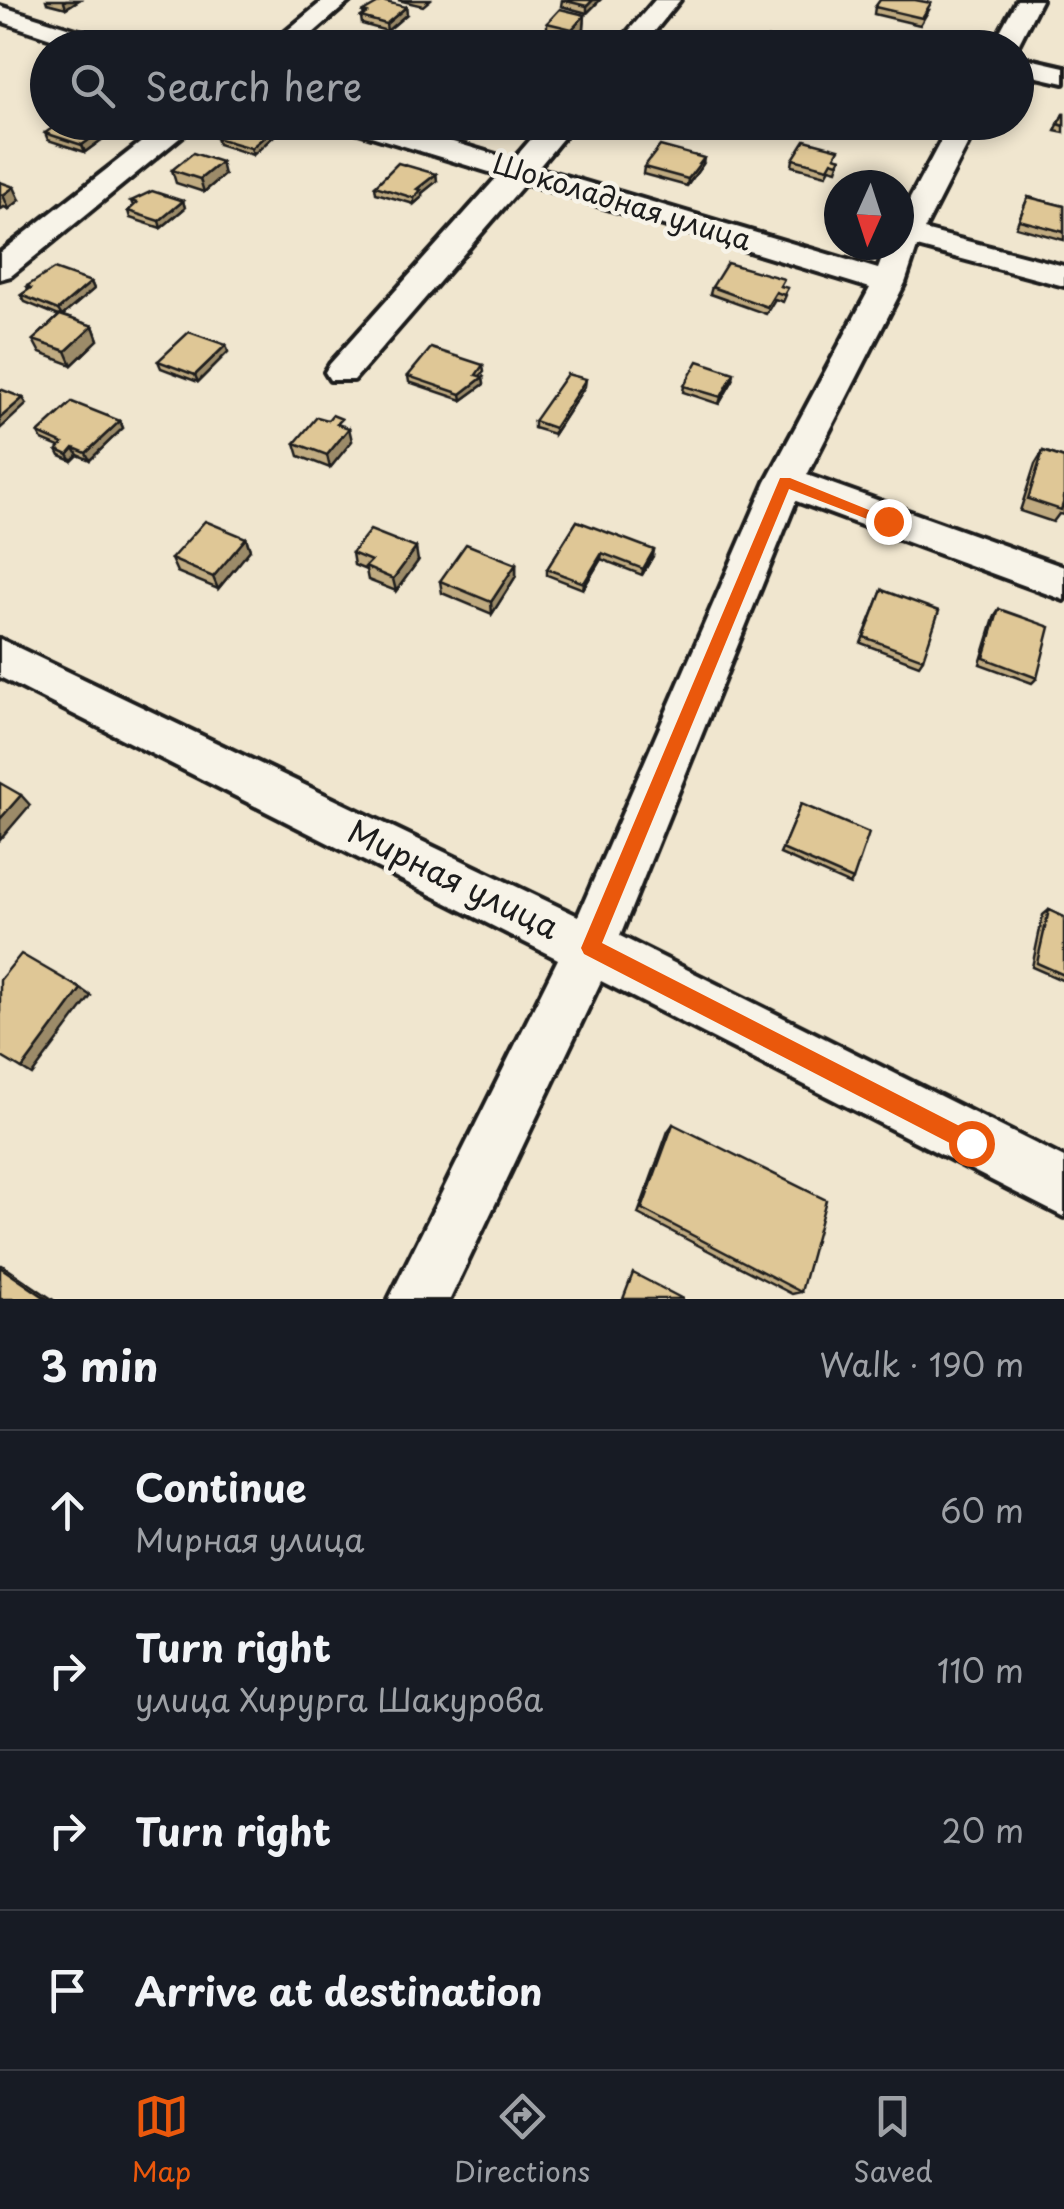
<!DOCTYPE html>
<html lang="en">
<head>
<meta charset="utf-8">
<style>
	:root { --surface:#171b24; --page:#242831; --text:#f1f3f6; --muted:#9ea1a6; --line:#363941; --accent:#ea580c }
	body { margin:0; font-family:"Playpen Sans",sans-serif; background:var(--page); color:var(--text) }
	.compass { position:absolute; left:824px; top:170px; width:90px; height:90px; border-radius:50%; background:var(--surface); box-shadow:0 5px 15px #0003; rotate:183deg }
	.stop { position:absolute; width:30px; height:30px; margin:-22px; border:8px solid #ea580c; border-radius:50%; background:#fff }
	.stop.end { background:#ea580c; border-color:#fff; box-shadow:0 2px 10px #0008 }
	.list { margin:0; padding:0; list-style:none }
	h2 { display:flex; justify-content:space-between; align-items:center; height:130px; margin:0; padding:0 40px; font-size:42px }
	h2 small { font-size:32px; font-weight:400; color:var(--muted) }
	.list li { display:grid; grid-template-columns:65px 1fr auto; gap:30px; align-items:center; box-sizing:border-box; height:160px; padding:0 40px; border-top:2px solid var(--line) }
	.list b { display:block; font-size:38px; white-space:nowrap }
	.list p { margin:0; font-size:32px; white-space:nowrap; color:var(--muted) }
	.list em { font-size:32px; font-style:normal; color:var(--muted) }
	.icon { flex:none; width:55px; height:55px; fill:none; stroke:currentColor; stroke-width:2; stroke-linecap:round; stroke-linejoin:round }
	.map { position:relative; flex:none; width:1064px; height:1299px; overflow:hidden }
	.search { position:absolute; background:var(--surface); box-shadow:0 5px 15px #0003; left:30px; right:30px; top:30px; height:110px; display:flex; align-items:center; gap:25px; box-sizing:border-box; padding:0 35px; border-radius:55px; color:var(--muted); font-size:38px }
	.sheet { height:770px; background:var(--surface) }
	nav { display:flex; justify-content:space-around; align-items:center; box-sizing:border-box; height:140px; border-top:2px solid var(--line); background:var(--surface); font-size:28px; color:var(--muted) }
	nav a { display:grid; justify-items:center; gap:5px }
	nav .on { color:var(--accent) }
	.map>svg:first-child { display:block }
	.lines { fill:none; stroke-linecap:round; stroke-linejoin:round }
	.minor-casing { stroke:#1c1c1c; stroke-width:8 }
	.minor { fill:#f7f3e8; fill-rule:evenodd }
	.wall { fill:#c0ab81; stroke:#1c1c1c; stroke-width:2.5 }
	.shaded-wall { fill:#9c8b69; stroke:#1c1c1c; stroke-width:2.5 }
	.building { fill:#dfc796; stroke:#1c1c1c; stroke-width:2.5 }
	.route { fill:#ea580c }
	.labels { text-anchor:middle; stroke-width:9; stroke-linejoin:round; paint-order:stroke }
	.far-street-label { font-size:28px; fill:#1c1c1c; stroke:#f7f3e8 }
	.street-label { font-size:32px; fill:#1c1c1c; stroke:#f7f3e8 }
</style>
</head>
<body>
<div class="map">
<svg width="1064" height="1299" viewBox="0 0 1064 1299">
	<rect width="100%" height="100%" fill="#f0e6cf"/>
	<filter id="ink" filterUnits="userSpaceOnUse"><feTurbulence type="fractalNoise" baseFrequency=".01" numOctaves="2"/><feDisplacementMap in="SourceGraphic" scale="20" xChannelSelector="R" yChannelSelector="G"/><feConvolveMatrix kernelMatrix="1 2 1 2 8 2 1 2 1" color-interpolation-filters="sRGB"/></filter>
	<g filter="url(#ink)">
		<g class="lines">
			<g class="minor-casing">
				<g id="minor">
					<path d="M324,0H351L296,48H266Z"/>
					<path d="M655,0H680L641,48H614Z"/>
					<path d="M1017,0H1041L1016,49L991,48Z"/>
					<path d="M0,6L118,43L122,48H81L0,21Z"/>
					<path d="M1016,56L1064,67V83L1016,72Z"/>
					<path d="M167,122H199L11,276L0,279V253Z"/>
					<path d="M341,122H386L513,160L546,122H576L538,168L878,269L887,245H899V219L951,122H979L924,230L1064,266V286L917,247L905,283L807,475L1064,567V600L796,501L620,936L1064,1158V1217L601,981L450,1299H389L558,959L0,677V639L578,916L766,482L870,288L525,183L354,380H330L325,372L330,364L499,175L345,128Z"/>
				</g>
			</g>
			<use href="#minor" class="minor"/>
		</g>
		<g class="wall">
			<path d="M46,0H79L66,8L47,3Z"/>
			<path d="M398,0H430L423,6Z"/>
			<path d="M562,0H600L587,13L561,6Z"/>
			<path d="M406,7L407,14L387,31L362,24L361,17L364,16L363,12Z"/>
			<path d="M875,7L929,10L920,25L874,14Z"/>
			<path d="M585,15L584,28L571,42L547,36V23Z"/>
			<path d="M1063,114H1064V133L1055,131Z"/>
			<path d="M45,133L104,138L85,152L48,140Z"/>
			<path d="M277,133L253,155L218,144L216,138Z"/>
			<path d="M837,157L841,158L837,170L830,168L826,175L792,166L793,159Z"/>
			<path d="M703,164L687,186L643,174L644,167Z"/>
			<path d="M172,170L224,175L204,192L176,183Z"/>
			<path d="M436,174L437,181L422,193V197L414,204L376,193L375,186Z"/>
			<path d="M0,182L20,200L9,209L4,207L0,210Z"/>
			<path d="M1028,197L1064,206V240L1016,227Z"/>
			<path d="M131,201H183L185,208L161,228L130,218L128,211L133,206Z"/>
			<path d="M91,282L94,289L62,316L93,326L98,340L72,365L40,353L33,340L59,316L25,302L21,295L28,290L27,286Z"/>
			<path d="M782,286L786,295L783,302L775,299L766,314L710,294L712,287Z"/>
			<path d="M226,345L228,352L198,382L161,368L158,361Z"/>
			<path d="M483,365L484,372L480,376L484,384L462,400L409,382L408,376Z"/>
			<path d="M733,380L719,404L683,392L684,386Z"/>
			<path d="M585,386L554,434L534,428V421Z"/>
			<path d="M120,421L123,428L90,460L78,455L72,461L60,456L57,450L59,447L42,440L38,433Z"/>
			<path d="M343,426L352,441L330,468L299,456L295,443Z"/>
			<path d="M1043,451L1064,458V515L1059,514L1053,522L1020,511L1035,464Z"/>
			<path d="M577,521L653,556L642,575L601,559L583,589L547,575V569Z"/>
			<path d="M246,538L250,550L218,589L177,572L171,559Z"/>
			<path d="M352,553L418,561L396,591L368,580L366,570L354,565Z"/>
			<path d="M516,564V576L492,614L442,593L440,581Z"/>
			<path d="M882,590L923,659L919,665L861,643Z"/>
			<path d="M999,609L1037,678L1032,683L980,664L995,615Z"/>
			<path d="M801,804L853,880L850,885L780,854Z"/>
			<path d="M1049,910L1064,917V981L1032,967L1043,915Z"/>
			<path d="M673,1124L801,1292L792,1294L638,1214L668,1131Z"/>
		</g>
		<g class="shaded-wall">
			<path d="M66,0H79L66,8L64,2Z"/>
			<path d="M593,0H600L587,13V6Z"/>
			<path d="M406,7L407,14L387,31L386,24Z"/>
			<path d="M585,15L584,28L571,42L572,29Z"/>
			<path d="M276,127L277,133L253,155L251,148Z"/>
			<path d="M101,131L104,138L85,152L82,145Z"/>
			<path d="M704,158L703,164L687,186L688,179Z"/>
			<path d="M221,162L224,175L204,192L200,179Z"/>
			<path d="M436,174L437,181L422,193V197L414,204V198L417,189Z"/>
			<path d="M14,187L20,200L9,209L3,195Z"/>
			<path d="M183,201L185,208L161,228L159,221Z"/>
			<path d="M91,282L94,289L62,316L58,310Z"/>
			<path d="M93,326L98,340L72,365L66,351Z"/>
			<path d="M226,345L228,352L198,382L195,375Z"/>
			<path d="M734,373L733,380L719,404L721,397Z"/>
			<path d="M483,377L484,384L462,400L461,394Z"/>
			<path d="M586,379L585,386L554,434V428Z"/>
			<path d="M23,398L27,404L0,429V418Z"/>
			<path d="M120,421L123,428L90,460L86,453Z"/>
			<path d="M349,428L352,441L330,468L327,455Z"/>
			<path d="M74,448L78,455L72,461L68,455Z"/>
			<path d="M246,538L250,550L218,589L213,577Z"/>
			<path d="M416,548L418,561L396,591L393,579Z"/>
			<path d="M654,550L653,556L642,575L643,569Z"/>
			<path d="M602,553L601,559L583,589L584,583Z"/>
			<path d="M516,564V576L492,614L491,602Z"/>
			<path d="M21,795L30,805L0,840V819Z"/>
			<path d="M81,989L91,996L32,1075L22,1069Z"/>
			<path d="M0,1265H2L52,1299H47L0,1267Z"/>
		</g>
		<g class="building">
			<path d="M562,0H593L587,6Z"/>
			<path d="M880,0H915L931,3L922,18L875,7Z"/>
			<path d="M382,1L406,7L386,24L361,17L367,13L363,12Z"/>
			<path d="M560,9L585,15L572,29L547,23Z"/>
			<path d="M768,38L796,44L793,48H761Z"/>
			<path d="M529,42L552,48H523Z"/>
			<path d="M1063,114H1064V126L1058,124Z"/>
			<path d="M74,122L101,131L82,145L45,133L58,124L68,127Z"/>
			<path d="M234,122H262L276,127L251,148L216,138Z"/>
			<path d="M805,140L839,149L835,156L841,158L838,163L832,161L828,168L793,159Z"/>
			<path d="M660,146L704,158L688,179L644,167Z"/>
			<path d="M193,153L221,162L200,179L172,170Z"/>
			<path d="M398,163L436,174L417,189L421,190L414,198L375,186Z"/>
			<path d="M0,182L14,187L3,195L0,194Z"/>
			<path d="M152,191L183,201L159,221L128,211L137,203L131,201Z"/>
			<path d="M1028,197L1064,206V232L1019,220Z"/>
			<path d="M727,263L784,279L780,286L788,288L784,295L776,292L767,307L712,287Z"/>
			<path d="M54,269L91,282L58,310L21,295L31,288L27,286Z"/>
			<path d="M60,315L93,326L66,351L33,340Z"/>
			<path d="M189,332L226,345L195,375L158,361Z"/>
			<path d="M431,348L483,365L476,375L483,377L461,394L408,376Z"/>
			<path d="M698,361L734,373L721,397L684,386Z"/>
			<path d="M567,374L586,379L554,428L534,421Z"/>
			<path d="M0,389L23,398L0,418Z"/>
			<path d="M72,402L120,421L86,453L74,448L68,455L57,450L63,444L38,433Z"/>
			<path d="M332,415L342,419L337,424L349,428L327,455L295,443L317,417L328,420Z"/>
			<path d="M1043,451L1064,458V500L1061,510L1028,499Z"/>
			<path d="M205,521L246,538L213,577L171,559Z"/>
			<path d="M577,521L654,550L643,569L602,553L584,583L547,569Z"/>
			<path d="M370,530L416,548L393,579L365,567L371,561L352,553Z"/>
			<path d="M466,544L516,564L491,602L440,581Z"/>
			<path d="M882,590L939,611L923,659L864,637Z"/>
			<path d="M999,609L1050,627L1037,678L984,658Z"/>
			<path d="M0,783L21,795L0,819Z"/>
			<path d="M801,804L869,833L853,880L782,849Z"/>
			<path d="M1049,910L1064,917V975L1037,963Z"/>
			<path d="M21,954L81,989L22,1069L0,1056V980Z"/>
			<path d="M673,1124L826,1200L801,1292L642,1209Z"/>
			<path d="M0,1267L47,1299H0Z"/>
			<path d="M633,1273L683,1299H623Z"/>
		</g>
	</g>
	<path class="route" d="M780,478H790L896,521L888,527L789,489L602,943L979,1136V1151L971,1154L584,954L581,948Z"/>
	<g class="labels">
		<g class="far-street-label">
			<text transform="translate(622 202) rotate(17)" y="10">Шоколадная улица</text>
		</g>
		<g class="street-label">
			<text transform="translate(453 880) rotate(26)" y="11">Мирная улица</text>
		</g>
	</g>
</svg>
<svg class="compass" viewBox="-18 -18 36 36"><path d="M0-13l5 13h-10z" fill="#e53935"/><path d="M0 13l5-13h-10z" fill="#9ea1a6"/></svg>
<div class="stop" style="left:971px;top:1143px"></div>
<div class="stop end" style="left:888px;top:521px"></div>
<div class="search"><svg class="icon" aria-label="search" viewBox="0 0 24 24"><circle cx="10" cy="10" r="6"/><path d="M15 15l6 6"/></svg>Search here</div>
</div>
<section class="sheet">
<h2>3 min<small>Walk · 190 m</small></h2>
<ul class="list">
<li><svg class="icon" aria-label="ahead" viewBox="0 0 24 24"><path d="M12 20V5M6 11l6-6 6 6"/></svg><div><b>Continue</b><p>Мирная улица</p></div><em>60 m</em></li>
<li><svg class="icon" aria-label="right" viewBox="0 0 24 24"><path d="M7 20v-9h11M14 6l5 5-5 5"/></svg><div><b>Turn right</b><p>улица Хирурга Шакурова</p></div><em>110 m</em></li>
<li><svg class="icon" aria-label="right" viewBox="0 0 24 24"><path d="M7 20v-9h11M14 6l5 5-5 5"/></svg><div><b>Turn right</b></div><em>20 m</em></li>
<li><svg class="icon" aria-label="arrive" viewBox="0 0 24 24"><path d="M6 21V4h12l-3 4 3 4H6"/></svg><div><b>Arrive at destination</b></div></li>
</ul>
</section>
<nav>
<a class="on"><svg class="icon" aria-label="map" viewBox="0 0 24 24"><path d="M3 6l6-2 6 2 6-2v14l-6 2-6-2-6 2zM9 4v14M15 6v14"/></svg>Map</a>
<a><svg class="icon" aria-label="directions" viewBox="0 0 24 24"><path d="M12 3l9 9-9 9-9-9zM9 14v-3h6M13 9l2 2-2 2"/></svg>Directions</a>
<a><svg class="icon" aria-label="saved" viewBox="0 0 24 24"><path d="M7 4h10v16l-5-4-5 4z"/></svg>Saved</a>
</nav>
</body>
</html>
